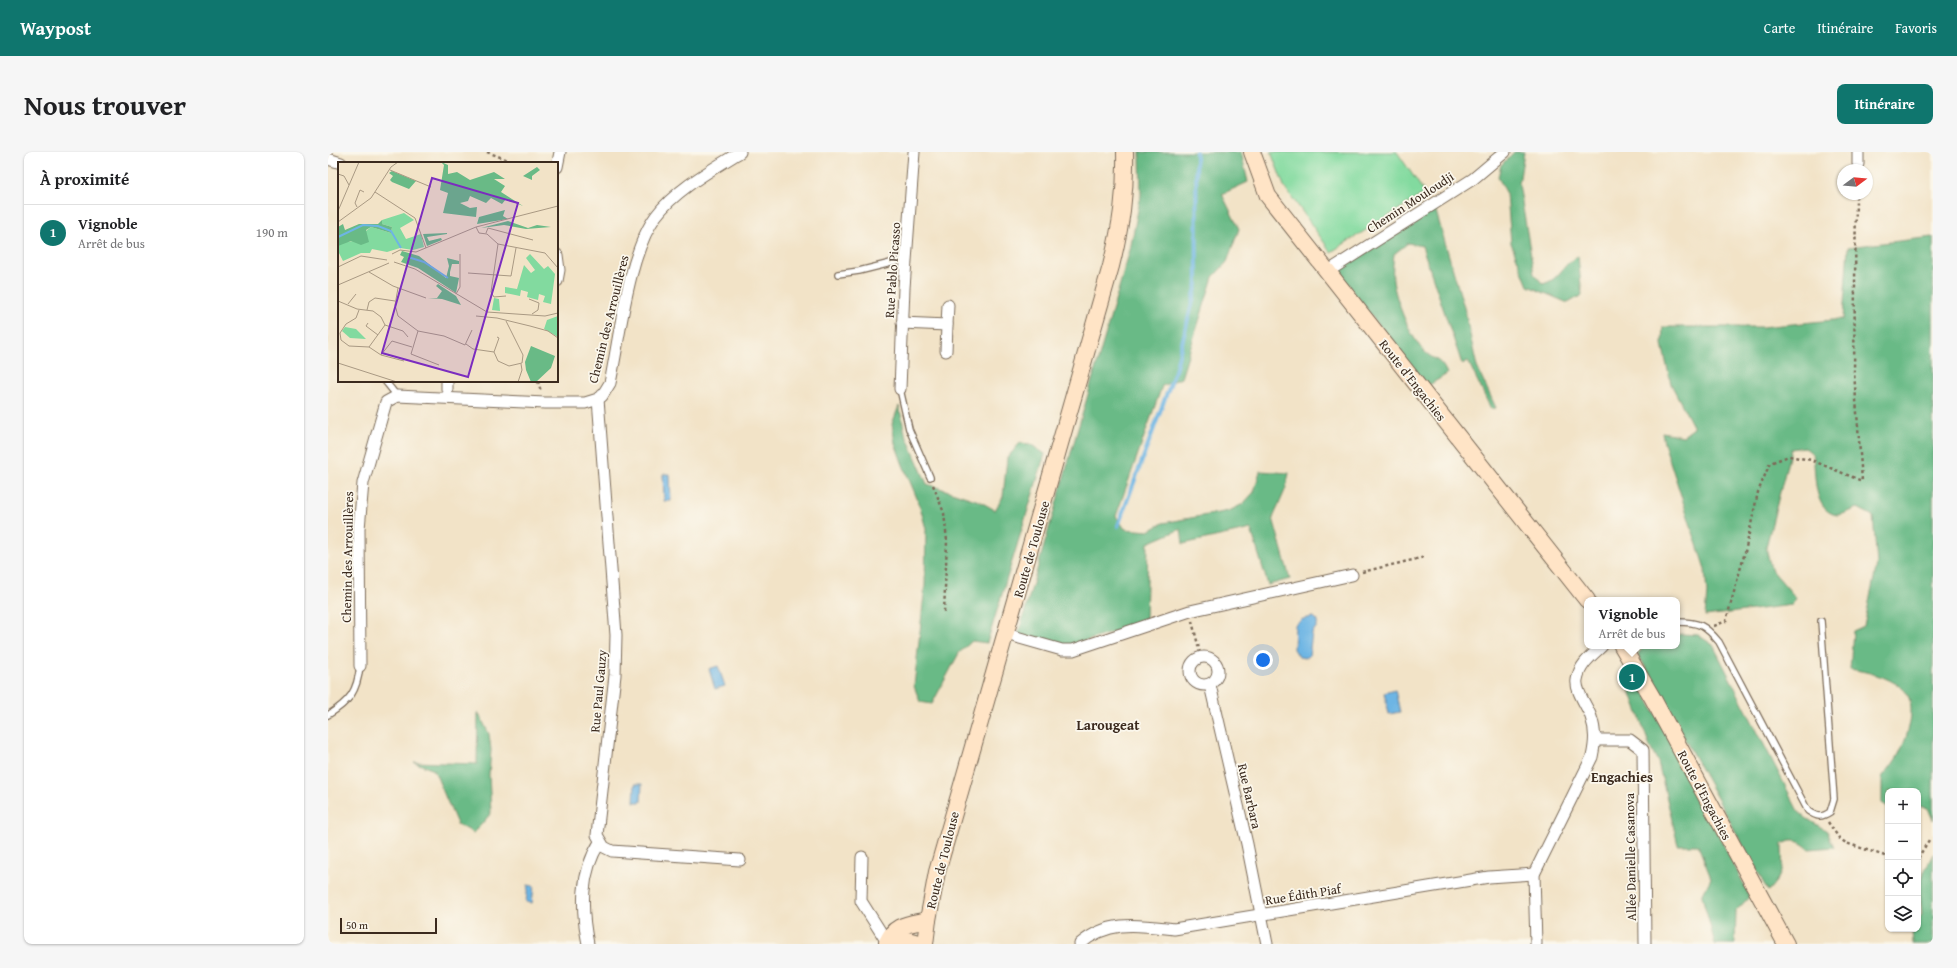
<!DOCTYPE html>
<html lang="fr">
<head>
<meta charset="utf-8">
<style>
	:root { --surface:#fff; --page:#f6f6f6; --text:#202124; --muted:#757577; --line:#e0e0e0; --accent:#0f766e }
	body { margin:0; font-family:"Gentium Book Plus",serif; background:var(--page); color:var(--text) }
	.controls { position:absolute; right:12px; bottom:12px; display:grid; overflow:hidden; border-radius:8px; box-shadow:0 1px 3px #0004 }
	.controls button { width:36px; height:36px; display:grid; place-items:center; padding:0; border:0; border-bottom:1px solid var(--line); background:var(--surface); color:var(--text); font:20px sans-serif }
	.compass { position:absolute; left:1509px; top:12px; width:36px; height:36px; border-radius:50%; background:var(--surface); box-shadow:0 1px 3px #0004; rotate:74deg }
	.scale { position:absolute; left:12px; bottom:10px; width:97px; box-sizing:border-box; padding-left:4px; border:2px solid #3b2a1e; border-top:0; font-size:11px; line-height:14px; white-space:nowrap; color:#3b2a1e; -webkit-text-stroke:3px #fbf7ec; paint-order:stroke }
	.you { position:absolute; left:935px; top:508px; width:14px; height:14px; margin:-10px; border:3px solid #fff; border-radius:50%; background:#1a73e8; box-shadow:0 0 0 6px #1a73e833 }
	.badge { display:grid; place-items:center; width:26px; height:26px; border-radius:50%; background:var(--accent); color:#fff; font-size:13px; font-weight:700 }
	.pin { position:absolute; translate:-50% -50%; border:2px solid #fff; box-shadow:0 1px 4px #0006 }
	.popup { position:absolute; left:1256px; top:445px; width:96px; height:52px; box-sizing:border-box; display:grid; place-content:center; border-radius:8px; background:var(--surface); filter:drop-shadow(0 1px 3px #0005); font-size:13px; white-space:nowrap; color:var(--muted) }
	.popup b { font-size:15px; color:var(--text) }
	.popup::after { content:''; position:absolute; left:50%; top:100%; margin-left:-8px; border:8px solid transparent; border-top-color:var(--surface) }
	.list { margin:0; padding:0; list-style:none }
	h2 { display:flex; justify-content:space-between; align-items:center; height:52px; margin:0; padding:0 16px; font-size:17px }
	h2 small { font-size:13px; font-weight:400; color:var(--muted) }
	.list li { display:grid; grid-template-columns:26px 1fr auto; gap:12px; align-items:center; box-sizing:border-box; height:56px; padding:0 16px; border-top:1px solid var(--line) }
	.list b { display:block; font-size:15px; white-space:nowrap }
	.list p { margin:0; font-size:13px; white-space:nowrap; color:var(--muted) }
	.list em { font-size:13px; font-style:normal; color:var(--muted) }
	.icon { flex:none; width:22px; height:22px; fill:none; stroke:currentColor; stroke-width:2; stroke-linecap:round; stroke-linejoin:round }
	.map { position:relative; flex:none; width:1605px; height:792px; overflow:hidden; border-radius:8px }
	header { display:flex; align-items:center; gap:24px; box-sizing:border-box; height:56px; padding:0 20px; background:var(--accent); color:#fff }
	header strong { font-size:19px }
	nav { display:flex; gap:22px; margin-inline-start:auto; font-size:14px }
	.intro { display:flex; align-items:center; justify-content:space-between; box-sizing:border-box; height:96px; padding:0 24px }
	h1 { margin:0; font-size:28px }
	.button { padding:10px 18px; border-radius:8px; background:var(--accent); color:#fff; font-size:14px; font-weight:700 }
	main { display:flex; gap:24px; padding:0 24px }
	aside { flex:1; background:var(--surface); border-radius:8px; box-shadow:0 1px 3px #0004 }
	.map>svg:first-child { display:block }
	.green { fill:#82da9f; stroke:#5e825e }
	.forest { fill:#69ba86; stroke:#527252 }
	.water { fill:#6db5e4; stroke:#547081 }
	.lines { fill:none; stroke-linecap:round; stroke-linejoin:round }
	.stream { stroke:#6db5e4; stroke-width:4 }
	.lane-casing { stroke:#7b6b59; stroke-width:8 }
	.street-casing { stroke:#7b6b59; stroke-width:13 }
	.secondary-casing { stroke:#7b6b59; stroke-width:18 }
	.path { stroke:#7b6b59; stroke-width:2.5; stroke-dasharray:3 3; stroke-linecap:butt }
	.lane { stroke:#fff; stroke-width:5.5 }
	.street { stroke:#fff; stroke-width:11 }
	.secondary { stroke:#ffe4c6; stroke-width:16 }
	.labels { text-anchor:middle; stroke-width:3.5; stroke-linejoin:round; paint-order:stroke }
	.street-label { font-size:13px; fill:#3b2a1e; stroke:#fbf7ec }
	.neighbourhood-label { font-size:14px; font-weight:bold; fill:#3b2a1e; stroke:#fbf7ec }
	.inset-river { fill:none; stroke:#6db5e4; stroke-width:2 }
	.inset-road { fill:none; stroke:#a99983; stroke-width:1 }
	.view { fill:#7b2cbf; fill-opacity:0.15; stroke:#7b2cbf; stroke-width:2 }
	.inset-edge { fill:none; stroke:#3b2a1e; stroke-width:2 }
</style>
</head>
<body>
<header>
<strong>Waypost</strong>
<nav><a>Carte</a><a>Itinéraire</a><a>Favoris</a></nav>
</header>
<div class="intro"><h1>Nous trouver</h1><a class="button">Itinéraire</a></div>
<main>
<aside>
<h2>À proximité<small></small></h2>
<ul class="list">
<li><span class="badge">1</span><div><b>Vignoble</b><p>Arrêt de bus</p></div><em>190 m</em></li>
</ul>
</aside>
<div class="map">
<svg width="1605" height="792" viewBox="0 0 1605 792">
	<rect width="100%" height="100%" fill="#fbf7ec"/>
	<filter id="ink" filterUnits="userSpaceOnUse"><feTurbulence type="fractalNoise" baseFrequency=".025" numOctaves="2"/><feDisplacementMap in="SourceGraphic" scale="8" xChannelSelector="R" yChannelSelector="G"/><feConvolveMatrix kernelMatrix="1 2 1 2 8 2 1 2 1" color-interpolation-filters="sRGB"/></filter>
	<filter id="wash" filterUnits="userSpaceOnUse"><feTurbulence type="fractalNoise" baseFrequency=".012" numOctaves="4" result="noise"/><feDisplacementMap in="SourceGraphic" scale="16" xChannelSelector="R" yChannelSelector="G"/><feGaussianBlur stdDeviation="0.9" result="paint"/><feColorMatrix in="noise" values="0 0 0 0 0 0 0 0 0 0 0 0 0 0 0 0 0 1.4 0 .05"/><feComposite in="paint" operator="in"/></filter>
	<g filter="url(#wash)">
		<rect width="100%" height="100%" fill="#f2e3c7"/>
		<path class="green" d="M943,0H1069L1097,41L1003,100L956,34Z"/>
		<g class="forest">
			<path d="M812,0H913L920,30L894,42L911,77L899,110L885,125L853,226L834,234L788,364L797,377L821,379L835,371L901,359L915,352L926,340L932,319L961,321L958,336L945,366L962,427L940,433L923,377L855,392L853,377L820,391L818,470L742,494L690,483L802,98L813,43Z"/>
			<path d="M1186,0H1196L1191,32L1206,122L1215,132C1233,127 1233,113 1250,104L1254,143L1240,151L1200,134L1183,91L1179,42L1170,25L1173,13Z"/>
			<path d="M1107,56L1137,159L1149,215L1168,256L1163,257L1140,209L1134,212L1094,94L1080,91L1066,102C1065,110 1064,121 1065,129C1068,149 1082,185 1096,199C1106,209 1113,206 1119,222L1098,235L1009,119Z"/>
			<path d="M1605,85V668L1600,656L1590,654V639H1560V655L1554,651V625C1558,620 1563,615 1566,610C1578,593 1593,551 1574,536C1559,524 1540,520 1522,517L1525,479L1536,474L1549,412L1545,364L1530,356C1524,358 1515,363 1509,363C1484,359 1488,320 1485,302L1476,295L1463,297L1438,395L1443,417L1468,446L1464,453L1377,464L1379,441L1377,417L1336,291L1334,280L1355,284L1366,276L1343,232L1334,192L1335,175H1434L1515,167L1520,95Z"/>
			<path d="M571,254L577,281L599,332L651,349L667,358L675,345L679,306L692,291L702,292L717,302L659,491L644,489L631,501L604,552L592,550L586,534L597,434L598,377L591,351L575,313L567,291L564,272Z"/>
			<path d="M1353,482L1370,483L1385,493L1470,659L1478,666L1499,679L1506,695L1481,697C1472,689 1465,686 1454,692C1454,716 1458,719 1440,739L1310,502L1316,494H1349V483Z"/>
			<path d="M1308,536L1315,538L1422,744L1408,759L1407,792H1387L1374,744L1383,726L1370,693H1350L1330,610L1321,592L1302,538Z"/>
			<path d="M150,560L161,582L163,598L161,623L163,661L146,681L129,672L106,618L86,610L149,612Z"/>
			<path d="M1605,702V792H1585L1584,779L1590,777V769L1594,762L1591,735L1596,720Z"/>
		</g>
		<g class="water">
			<path d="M335,322H342L343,349H336Z"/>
			<path d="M986,465L990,469L989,474L984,481L981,504L977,506L971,505L966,497L967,473L975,467Z"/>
			<path d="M390,514L397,534L387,537L381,517Z"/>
			<path d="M1067,538L1072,560L1061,562L1056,541Z"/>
			<path d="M307,632H314L313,650H306Z"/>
			<path d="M200,733L206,734L204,751L198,750Z"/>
		</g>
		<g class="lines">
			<path class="stream" d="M790,374L847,219L869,132L868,0"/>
		</g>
	</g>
	<g filter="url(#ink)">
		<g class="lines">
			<g class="lane-casing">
				<g id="lane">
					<path d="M510,122L531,119L579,107"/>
					<path d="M57,229L69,244"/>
					<path d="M572,237L581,277L602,325"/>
					<path d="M1349,470C1371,470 1377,473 1391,490L1480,659C1489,665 1493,666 1502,660L1506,647L1493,469"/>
					<path d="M0,563C22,549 29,540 32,514"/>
				</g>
			</g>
			<g class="street-casing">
				<g id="street">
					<path d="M0,7L13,11"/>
					<path d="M1530,12V0"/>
					<path d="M229,15L232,0"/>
					<path d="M229,103L231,118L229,129"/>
					<path d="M999,120L1145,27L1177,0"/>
					<path d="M574,171L619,173L620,153"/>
					<path d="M618,199L619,173"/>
					<path d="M119,237V229"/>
					<path d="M572,237L576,136L586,0"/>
					<path d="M270,247L288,483L287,523L269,683L276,695L284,699L412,708"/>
					<path d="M678,482L734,498H745L862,459L1024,423"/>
					<circle cx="876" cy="519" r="14"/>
					<path d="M32,514L31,377L35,331L58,250L69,244L217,251H257L270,247L274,244L282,231C292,184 300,102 328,64C347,38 385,17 412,0"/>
					<path d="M882,533L919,692L939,792"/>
					<path d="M1267,588H1302L1315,598L1317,792"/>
					<path d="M534,705L533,749L559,790"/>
					<path d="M260,792C253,757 252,721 272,690"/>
					<path d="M752,792C781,767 811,773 846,777L1161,725L1206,722"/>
					<path d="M1208,792L1206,722L1264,605C1267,591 1268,579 1263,565C1260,555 1247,539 1249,528C1251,513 1264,503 1274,494"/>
				</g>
			</g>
			<g class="secondary-casing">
				<g id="secondary">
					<path d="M924,0L940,44L1259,448"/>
					<path d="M1294,494L1324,545L1458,792"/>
					<path d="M559,790L579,788L594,792"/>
					<path d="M559,792C564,772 582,772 600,768"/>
					<path d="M597,792L600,768L609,720L783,114C793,74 798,41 797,0"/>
				</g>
			</g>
			<g class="path">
				<path d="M159,0L188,11"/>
				<path d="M210,229L213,240"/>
				<path d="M605,333L616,361L619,389L616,460"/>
				<path d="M1034,420L1097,405"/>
				<path d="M864,469L873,505"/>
				<path d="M1386,474L1398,469L1417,400L1430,340L1442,311L1461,304L1483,308L1534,329L1526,220L1528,42"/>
				<path d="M1500,670L1511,686L1518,691L1560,705"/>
				<path d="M1590,706L1601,688"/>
			</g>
			<use href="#lane" class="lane"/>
			<use href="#street" class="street"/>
			<use href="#secondary" class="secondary"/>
		</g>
	</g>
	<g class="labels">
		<g class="street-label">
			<text transform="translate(1082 50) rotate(-33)" y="5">Chemin Mouloudji</text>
			<text transform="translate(564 118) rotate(-86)" y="5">Rue Pablo Picasso</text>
			<text transform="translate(280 167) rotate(-76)" y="5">Chemin des Arrouillères</text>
			<text transform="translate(1085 228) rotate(52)" y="5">Route d'Engachies</text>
			<text transform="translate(703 397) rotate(-74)" y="5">Route de Toulouse</text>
			<text transform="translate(19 405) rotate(-89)" y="5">Chemin des Arrouillères</text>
			<text transform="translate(270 539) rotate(-85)" y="5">Rue Paul Gauzy</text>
			<text transform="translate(1377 643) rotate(62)" y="5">Route d'Engachies</text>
			<text transform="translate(922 644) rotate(77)" y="5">Rue Barbara</text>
			<text transform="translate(1302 705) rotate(-91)" y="5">Allée Danielle Casanova</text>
			<text transform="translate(614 708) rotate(-76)" y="5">Route de Toulouse</text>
			<text transform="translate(975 742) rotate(-9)" y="5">Rue Édith Piaf</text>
		</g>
		<g class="neighbourhood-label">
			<text x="780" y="578">Larougeat</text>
			<text x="1294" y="630">Engachies</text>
		</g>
	</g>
	<g transform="translate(10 10)">
		<rect width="220" height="220" fill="#f2e3c7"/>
		<path d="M66,51L76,58L62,66L68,77L83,72L86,85L75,88L62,86L49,90L34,87L32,91H23L5,99L0,89L1,81L15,79L33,65L53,71L54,65L44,62V58ZM192,92L206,107L210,104L217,112L213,142L205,140L207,134L201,132L200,138L189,135L190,130L183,128L182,134L167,131V125L179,127L186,103L193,111L197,108L188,96ZM156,136L161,137L162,149L154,148ZM220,154V175L206,167L209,158ZM7,165L18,167L28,177L12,176L4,169Z" fill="#82da9f"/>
		<path d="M103,0L110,3V12L119,10L132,18L156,10L167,17H156L167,24L163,30L185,44L168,37L164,42L153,36L148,41L132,34L130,39L122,41L132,46L139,45L138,55L105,51L110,31L102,28L106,3ZM199,5L202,8L194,14V18L185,14ZM54,9L78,19L71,27L54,20L52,18L55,14L51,11ZM167,48L165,54L170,57L139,62L141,55ZM44,58V62L54,65L53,71L33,65L28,68L31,80L23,83L13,79L0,84V65L5,62L7,68L21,62H40ZM170,59L190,66L199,63L213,65L188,67L166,63L143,66ZM85,72L109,71V72L89,75L91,79L103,76L104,78L89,84ZM64,89L81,94L108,116L111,104L109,96L121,99V102H114L112,110V114L121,116L118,131L80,106L63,100L66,95L62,93ZM100,122L118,134L123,143L104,137L90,136H99L104,129L98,124ZM193,184L217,194L213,206L198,220H193L188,208L187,200Z" fill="#69ba86"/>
		<path class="inset-river" d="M0,75L25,63L40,64L53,69L63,86M70,95L86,100L110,116"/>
		<path class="inset-road" d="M52,8L93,25M0,12L6,14L11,23M37,30L77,56L88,86M19,45L17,41L22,28L26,30M0,49L21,0M0,60L33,36L53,5L60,0M138,65L141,71L149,72L160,82L207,91L220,106M148,71L150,66L195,78M160,82L153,130L156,135L168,134M54,92L62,88L78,90L138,65L220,44M56,100L77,107L149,150L207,154L220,151M0,105L23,94L49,98M31,110L55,124L88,136M130,111L173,114L178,86M0,123L51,101M60,126L57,143L60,154L80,169L73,192L101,203M118,132L122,125V92M191,137L201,141L200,148L194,152M0,139L19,147L35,149L43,155L47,163L65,169L70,175M10,142L18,132M21,148L18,156L8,162L2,171L3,178L11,184L31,185L47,163M29,148L31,140L37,136L57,139M138,154L159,156L192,164L210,169L220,176M30,161L28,164L40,173M80,169L106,174L127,183L134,168M159,175L161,176L156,190L160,199L171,204L184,201L185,193L168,159M128,182L135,187L156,190M31,185L43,193L54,179L74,185M43,193L66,199M0,201L59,220M180,220L184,208L183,202"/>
		<path class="view" d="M94,16L180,41L130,215L44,191Z"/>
		<rect width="220" height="220" class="inset-edge"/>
	</g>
</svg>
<div class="controls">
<button>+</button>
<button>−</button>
<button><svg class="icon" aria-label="locate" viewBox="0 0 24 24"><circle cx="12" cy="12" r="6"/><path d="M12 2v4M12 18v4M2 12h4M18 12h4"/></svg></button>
<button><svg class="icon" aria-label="layers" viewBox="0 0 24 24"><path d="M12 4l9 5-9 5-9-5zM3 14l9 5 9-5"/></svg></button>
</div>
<svg class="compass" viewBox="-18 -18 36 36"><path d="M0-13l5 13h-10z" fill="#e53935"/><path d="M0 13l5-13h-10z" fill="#757577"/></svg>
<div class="scale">50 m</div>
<div class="you"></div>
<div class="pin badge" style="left:1304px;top:525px">1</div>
<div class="popup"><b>Vignoble</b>Arrêt de bus</div>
</div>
</main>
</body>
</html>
